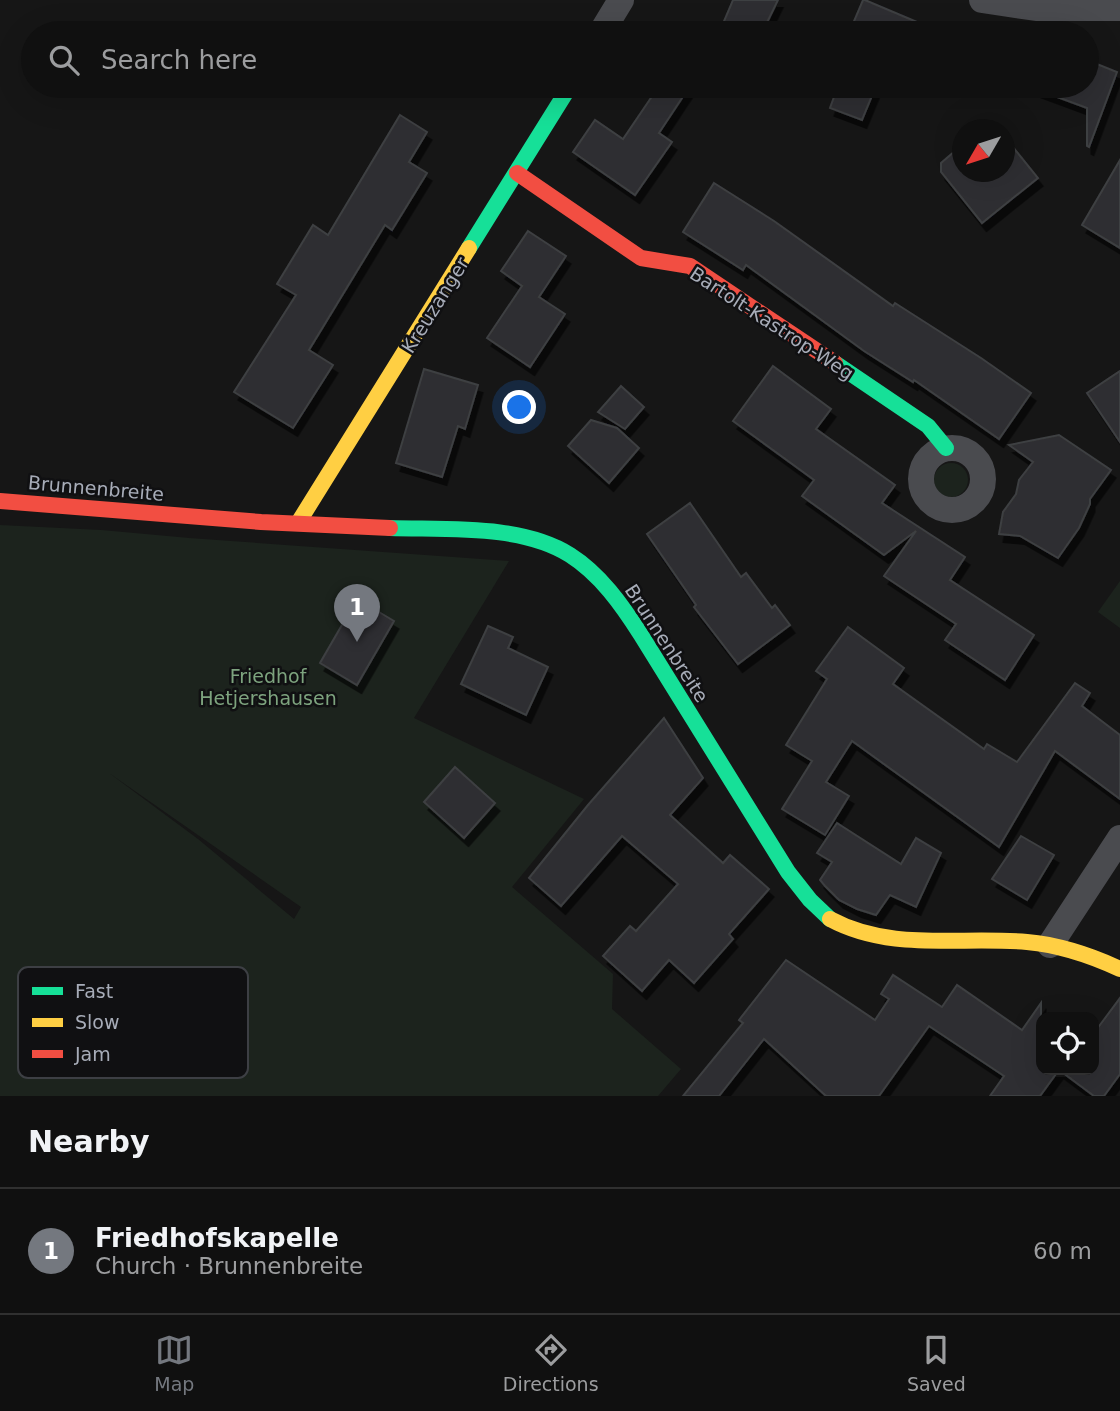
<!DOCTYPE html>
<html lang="en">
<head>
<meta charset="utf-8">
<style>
	:root { --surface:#101010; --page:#191919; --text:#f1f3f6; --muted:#9c9d9f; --line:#303030; --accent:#74787f }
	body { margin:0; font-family:"DejaVu Sans",sans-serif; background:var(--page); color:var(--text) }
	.controls { position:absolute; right:21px; bottom:21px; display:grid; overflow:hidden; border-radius:14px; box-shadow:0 7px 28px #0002 }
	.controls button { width:63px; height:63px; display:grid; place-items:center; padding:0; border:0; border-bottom:2px solid var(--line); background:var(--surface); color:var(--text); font:35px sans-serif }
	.compass { position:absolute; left:952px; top:119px; width:63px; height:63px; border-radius:50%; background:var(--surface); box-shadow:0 7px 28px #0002; rotate:231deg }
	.you { position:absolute; left:520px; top:408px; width:24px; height:24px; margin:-18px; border:5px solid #fff; border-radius:50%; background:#1a73e8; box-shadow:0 0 0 10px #1a73e833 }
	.badge { display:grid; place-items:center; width:46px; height:46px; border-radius:50%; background:var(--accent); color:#fff; font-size:23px; font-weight:700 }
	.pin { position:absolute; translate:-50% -58px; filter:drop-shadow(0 2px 4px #0008) }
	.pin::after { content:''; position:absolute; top:37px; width:24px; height:21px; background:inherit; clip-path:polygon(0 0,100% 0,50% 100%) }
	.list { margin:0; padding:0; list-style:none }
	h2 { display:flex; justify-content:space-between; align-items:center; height:91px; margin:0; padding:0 28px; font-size:30px }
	h2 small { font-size:23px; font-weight:400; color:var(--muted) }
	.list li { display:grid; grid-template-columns:46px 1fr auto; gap:21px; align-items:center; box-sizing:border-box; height:126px; padding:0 28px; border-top:2px solid var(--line) }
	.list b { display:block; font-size:26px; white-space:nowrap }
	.list p { margin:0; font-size:23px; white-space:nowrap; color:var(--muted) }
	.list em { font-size:23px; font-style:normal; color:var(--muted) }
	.icon { flex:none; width:38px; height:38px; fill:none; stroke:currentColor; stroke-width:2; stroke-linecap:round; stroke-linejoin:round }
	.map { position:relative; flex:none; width:1120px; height:1096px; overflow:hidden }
	.search { position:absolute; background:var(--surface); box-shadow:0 7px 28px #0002; left:21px; right:21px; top:21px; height:77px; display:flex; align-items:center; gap:18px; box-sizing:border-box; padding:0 24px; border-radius:38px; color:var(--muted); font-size:26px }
	.sheet { height:217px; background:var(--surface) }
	nav { display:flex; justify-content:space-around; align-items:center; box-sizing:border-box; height:98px; border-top:2px solid var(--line); background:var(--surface); font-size:19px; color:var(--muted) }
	nav a { display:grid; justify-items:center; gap:4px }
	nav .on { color:var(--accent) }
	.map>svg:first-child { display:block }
	.green { fill:#1c231d; fill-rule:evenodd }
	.building { fill:#2f2f30; stroke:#3e3f42; stroke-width:2; filter:url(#shadow) }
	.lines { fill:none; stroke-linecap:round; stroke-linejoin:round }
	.street { stroke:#4a4b4f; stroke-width:26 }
	.fast { stroke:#16e098; stroke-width:16 }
	.slow { stroke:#ffcf43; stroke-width:16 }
	.jam { stroke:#f24e42; stroke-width:16 }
	.labels { text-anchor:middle; stroke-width:5; stroke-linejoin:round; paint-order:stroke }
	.street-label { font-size:19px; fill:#a7acb8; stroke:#101012 }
	.park-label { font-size:19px; fill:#7da37e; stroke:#101012 }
	.key { fill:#101012; stroke:#3d3f44; stroke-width:2 }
	.key-label { font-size:19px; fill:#a7acb8 }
</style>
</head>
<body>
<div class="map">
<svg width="1120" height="1096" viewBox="0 0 1120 1096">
	<defs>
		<filter id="shadow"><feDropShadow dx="4.5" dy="8" stdDeviation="0" flood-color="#0009"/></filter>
	</defs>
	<rect width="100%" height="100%" fill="#161616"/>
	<g class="green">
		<circle cx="951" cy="480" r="17"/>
		<path d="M0,525L101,530L189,538L509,561L414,718L584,799L512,887L613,974L612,1009L681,1069L658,1096H0ZM109,773L301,907L294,919L198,839Z"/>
		<path d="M1120,581V628L1098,612Z"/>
	</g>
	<g class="building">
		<path d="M733,0H778L762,33H719Z"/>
		<path d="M863,0H865L943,33H849Z"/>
		<path d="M1087,60L1117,72L1089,147L1087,146V108L1033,88V86H1087Z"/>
		<path d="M659,86H690L659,133L672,142L635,195L573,152L595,120L623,139Z"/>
		<path d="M838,86H876L862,120L830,108Z"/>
		<path d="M400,115L427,132L409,162L427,173L392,230L385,225L309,350L333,365L293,428L234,392L296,295L277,284L313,225L328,235Z"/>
		<path d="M1004,136L1038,178L982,223L941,172V163L962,145V172H1004Z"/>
		<path d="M1120,160V248L1082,225Z"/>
		<path d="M714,183L774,221L893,306L895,303L981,358L1031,393L999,439L914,380L913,382L864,351L746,265L743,270L683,232Z"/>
		<path d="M528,231L566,256L539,297L565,314L530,367L487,338L522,286L501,271Z"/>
		<path d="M773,366L831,409L816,429L895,485L882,503L965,557L950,580L1034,635L1005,680L945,640L956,624L884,576L916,531L884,555L802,496L814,480L733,421Z"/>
		<path d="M424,369L478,385L465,429L458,426L442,477L396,463Z"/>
		<path d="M1120,371V442L1087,393Z"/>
		<path d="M621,386L644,407L625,429L598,412Z"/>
		<path d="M591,420L617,428L639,448L609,483L568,446Z"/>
		<path d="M1059,435L1111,470L1090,499V504L1079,528L1058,558L1020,536L999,534L1003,512L1016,494L1019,480L1033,462L1009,445Z"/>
		<path d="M690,503L741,577L746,573L772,608L775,605L790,625L738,664L694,607L696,605L647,534Z"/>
		<path d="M357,599L394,621L357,685L320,663Z"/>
		<path d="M488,626L513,637L508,648L548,667L526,715L461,684Z"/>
		<path d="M848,627L904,668L893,684L984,749L987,744L1017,762L1075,683L1090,693L1082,706L1120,735V799L1055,751L999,847L852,741L826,782L849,796L825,835L782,809L812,761L786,745L827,679L816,671Z"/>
		<path d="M664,718L703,778L670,815L723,863L730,855L769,889L729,934L733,939L694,983L669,960L642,991L603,956L630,926L636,931L678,884L622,836L561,906L529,878L588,805Z"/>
		<path d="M455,767L495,803L464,838L424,802Z"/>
		<path d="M837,823L901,864L916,838L941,853L916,907L890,895L876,915L857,909L839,900L825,886L820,880L832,862L817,853Z"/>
		<path d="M1021,836L1054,855L1027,900L992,879Z"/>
		<path d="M786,960L875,1020L889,999L881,994L893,975L942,1007L957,985L1022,1030L1041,1003V1070H1094V1033L1120,998V1074L1104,1096H1094L1059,1070L1040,1096H990L1004,1076L929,1026L879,1096H826L764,1039L719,1096H683L743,1023L739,1020Z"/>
	</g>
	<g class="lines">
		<g class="street">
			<path d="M982,0L1036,8H1120"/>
			<path d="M601,33L621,0"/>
			<circle cx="952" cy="479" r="31"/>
			<path d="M1050,945L1120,838"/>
		</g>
		<g class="fast">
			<path d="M469,248L570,86"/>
			<path d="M835,363L928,426L946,448"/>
			<path d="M390,528C446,530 521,524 570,555C600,574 622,605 641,635L788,872L810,900L830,919"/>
		</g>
		<g class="slow">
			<path d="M298,523L469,248"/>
			<path d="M830,919C891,952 960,936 1027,942C1060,945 1090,955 1120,969"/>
		</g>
		<g class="jam">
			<path d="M517,173L641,258L690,266L835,363"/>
			<path d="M0,501L261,522L390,528"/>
		</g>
	</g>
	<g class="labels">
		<g class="street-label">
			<text transform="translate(435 305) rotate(-58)" y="7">Kreuzanger</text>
			<text transform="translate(772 323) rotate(33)" y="7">Bartolt-Kastrop-Weg</text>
			<text transform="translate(96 488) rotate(5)" y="7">Brunnenbreite</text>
			<text transform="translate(667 643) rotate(57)" y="7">Brunnenbreite</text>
		</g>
		<g class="park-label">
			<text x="268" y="683">Friedhof<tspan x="268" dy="22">Hetjershausen</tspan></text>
		</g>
	</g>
	<rect x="18" y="967" width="230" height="111" rx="10" class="key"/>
	<rect x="32" y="987" width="31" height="8" fill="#16e098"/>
	<rect x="32" y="1018" width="31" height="9" fill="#ffcf43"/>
	<rect x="32" y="1050" width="31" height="8" fill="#f24e42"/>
	<g class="key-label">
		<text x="75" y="998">Fast</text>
		<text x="75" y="1029">Slow</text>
		<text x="75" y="1061">Jam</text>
	</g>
</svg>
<div class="controls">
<button><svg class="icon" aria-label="locate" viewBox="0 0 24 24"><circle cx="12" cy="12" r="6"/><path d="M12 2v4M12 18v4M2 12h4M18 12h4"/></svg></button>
</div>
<svg class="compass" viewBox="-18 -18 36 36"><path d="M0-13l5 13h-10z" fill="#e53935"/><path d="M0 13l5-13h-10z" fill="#9c9d9f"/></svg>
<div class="you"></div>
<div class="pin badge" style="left:357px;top:642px">1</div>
<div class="search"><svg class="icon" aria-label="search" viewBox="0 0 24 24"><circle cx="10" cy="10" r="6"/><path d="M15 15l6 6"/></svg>Search here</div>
</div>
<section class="sheet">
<h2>Nearby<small></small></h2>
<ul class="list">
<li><span class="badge">1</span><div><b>Friedhofskapelle</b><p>Church · Brunnenbreite</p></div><em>60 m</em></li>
</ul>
</section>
<nav>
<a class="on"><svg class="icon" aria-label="map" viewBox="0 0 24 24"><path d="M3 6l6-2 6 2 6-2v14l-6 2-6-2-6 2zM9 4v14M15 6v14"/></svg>Map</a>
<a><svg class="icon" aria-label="directions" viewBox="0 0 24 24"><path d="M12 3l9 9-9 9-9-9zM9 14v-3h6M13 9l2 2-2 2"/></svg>Directions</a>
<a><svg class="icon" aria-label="saved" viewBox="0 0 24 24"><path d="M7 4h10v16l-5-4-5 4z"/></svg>Saved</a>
</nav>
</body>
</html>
